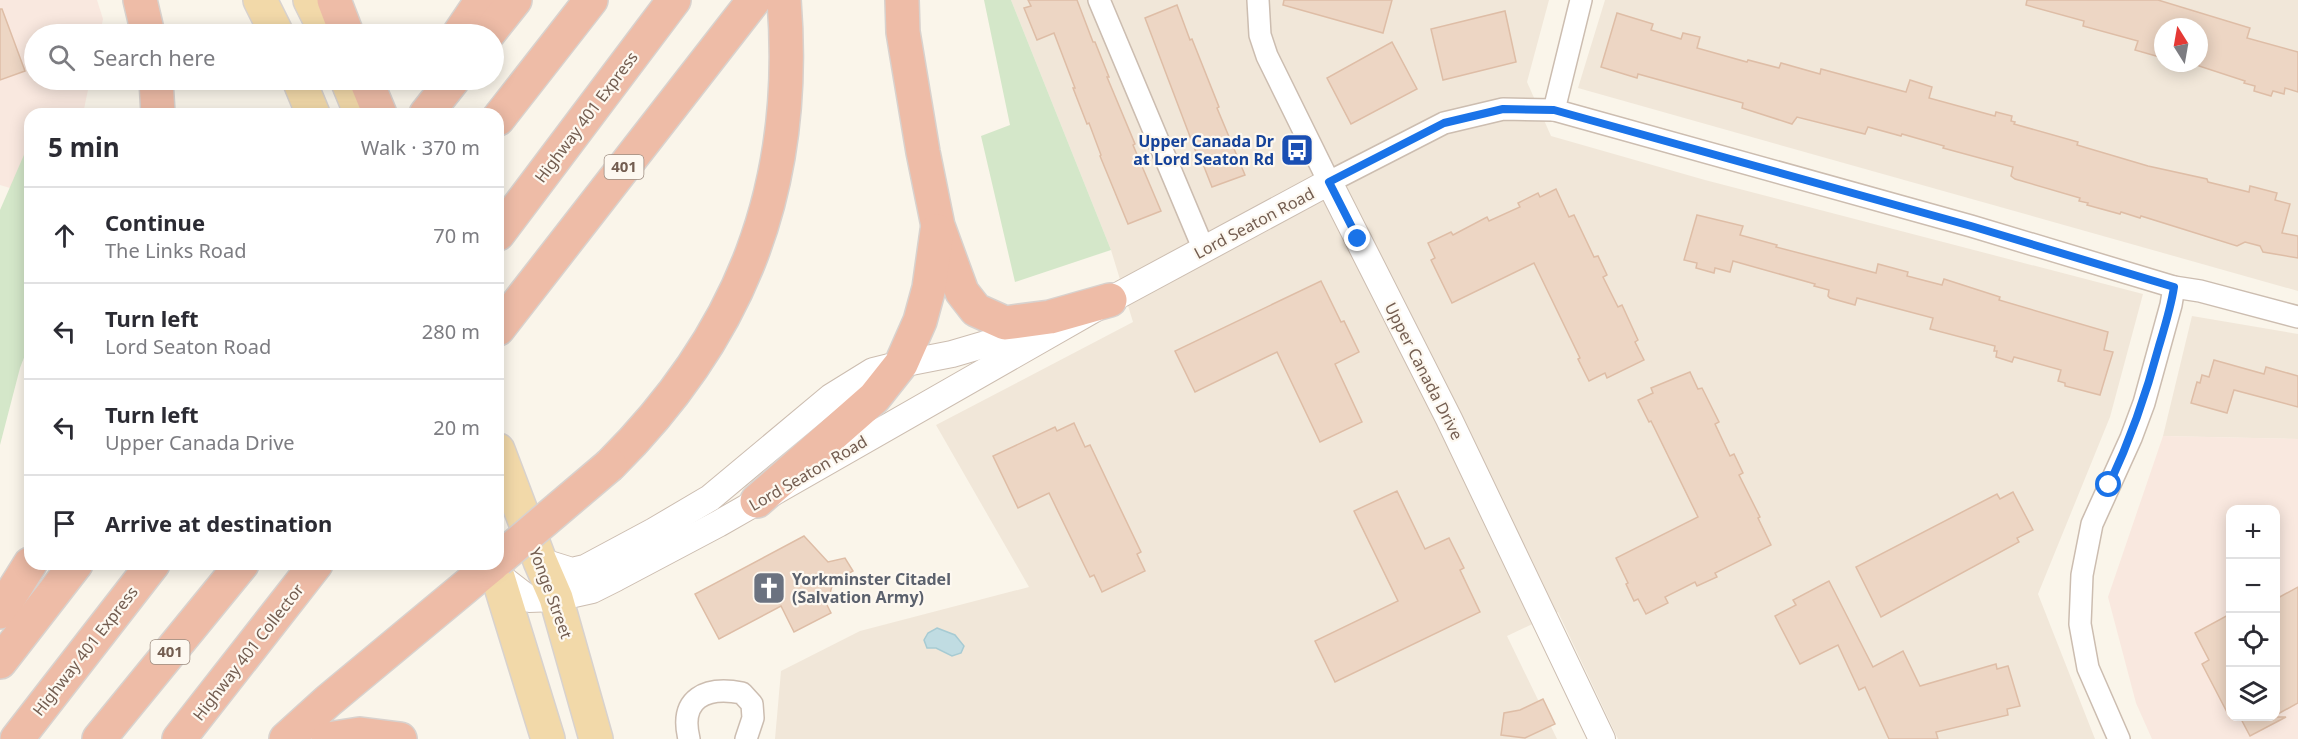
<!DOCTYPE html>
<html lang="en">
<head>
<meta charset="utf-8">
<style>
	:root { --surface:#fff; --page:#f2f2f3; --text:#2b2b33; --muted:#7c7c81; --line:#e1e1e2 }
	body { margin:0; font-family:"Noto Sans",sans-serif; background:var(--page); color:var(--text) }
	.controls { position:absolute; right:18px; bottom:18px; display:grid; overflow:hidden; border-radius:12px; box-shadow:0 3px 15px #0003 }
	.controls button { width:54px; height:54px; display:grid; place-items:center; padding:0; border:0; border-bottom:2px solid var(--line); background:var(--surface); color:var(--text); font:30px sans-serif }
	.compass { position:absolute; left:2154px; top:18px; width:54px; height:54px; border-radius:50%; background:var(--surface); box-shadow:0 3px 15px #0003; rotate:349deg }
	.stop { position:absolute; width:18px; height:18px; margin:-14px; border:4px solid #1a73e8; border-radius:50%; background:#fff }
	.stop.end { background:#1a73e8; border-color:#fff; box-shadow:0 2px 6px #0008 }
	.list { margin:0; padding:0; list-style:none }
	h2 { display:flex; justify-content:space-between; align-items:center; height:78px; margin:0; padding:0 24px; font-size:26px }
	h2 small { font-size:20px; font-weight:400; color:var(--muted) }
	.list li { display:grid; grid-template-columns:39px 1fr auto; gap:18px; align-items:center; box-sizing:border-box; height:96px; padding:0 24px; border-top:2px solid var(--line) }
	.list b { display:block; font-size:22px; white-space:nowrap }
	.list p { margin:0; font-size:20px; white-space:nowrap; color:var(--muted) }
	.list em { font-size:20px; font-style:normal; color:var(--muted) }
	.icon { flex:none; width:33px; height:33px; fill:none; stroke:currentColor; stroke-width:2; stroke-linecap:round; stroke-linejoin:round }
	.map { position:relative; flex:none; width:2298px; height:739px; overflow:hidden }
	.search { position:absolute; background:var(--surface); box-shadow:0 3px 15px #0003; left:24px; top:24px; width:480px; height:66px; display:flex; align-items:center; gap:15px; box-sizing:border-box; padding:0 21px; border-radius:33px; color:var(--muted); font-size:22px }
	.panel { position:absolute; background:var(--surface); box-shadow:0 3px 15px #0003; left:24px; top:108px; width:480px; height:462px; border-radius:18px }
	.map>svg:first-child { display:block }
	.residential { fill:#f1e7d9; fill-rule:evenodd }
	.commercial { fill:#f9e8df; fill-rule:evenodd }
	.green { fill:#d4e7c9 }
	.water { fill:#c0dce2; stroke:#a7cbd3; stroke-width:1.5 }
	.building { fill:#edd6c4; stroke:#debda6; stroke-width:1.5 }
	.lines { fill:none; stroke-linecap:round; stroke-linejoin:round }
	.minor-casing { stroke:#ccbdb0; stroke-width:24 }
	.tertiary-casing { stroke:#ccbdb0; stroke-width:28 }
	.primary-casing { stroke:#d8d2ce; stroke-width:36 }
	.motorway-casing { stroke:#d8d2ce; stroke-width:36 }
	.minor { stroke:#fff; stroke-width:21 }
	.tertiary { stroke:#fff; stroke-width:26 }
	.primary { stroke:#f2d9a9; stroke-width:33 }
	.motorway { stroke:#eebca7; stroke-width:33 }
	.motorway-bridge-casing { stroke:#d8d2ce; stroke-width:36; stroke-linecap:butt }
	.motorway-bridge { stroke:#eebca7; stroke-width:33 }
	.route { stroke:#1a73e8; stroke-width:8 }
	.labels { text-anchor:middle; stroke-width:4.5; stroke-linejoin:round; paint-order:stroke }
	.shield { fill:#fdf8f0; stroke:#9c8c80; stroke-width:1.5 }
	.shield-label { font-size:15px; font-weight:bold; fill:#735d50 }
	.street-label { font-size:16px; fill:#735d50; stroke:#fdf8f0 }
	.transit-label { font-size:16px; font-weight:bold; fill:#164399; stroke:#fdf8f0; text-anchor:end }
	.worship-label { font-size:16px; font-weight:bold; fill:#5b616d; stroke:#fdf8f0; text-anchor:start }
</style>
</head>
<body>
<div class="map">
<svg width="2298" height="739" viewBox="0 0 2298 739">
	<rect width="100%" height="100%" fill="#faf5ea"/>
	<g class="residential">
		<path d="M1011,0H1549L1527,82L1551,136L1705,180L2143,294L2110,417L2038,594L2095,739H1618L1558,612L1507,636L1557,739H775L781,671L860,631L1029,587L936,425L1133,322L1111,250Z"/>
		<path d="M1605,0H2298V291L1578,88ZM2163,27H2199V63H2163Z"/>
		<path d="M2192,316L2298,334V439L2163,436Z"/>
	</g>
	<g class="commercial">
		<path d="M0,0H97L103,19L100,34H34V80H90L83,114H30V194L0,185Z"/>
		<path d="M2163,436L2298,439V739H2152L2136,703L2108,597ZM2230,510H2276V716H2230Z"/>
	</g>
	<g class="green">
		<path d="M984,0H1011L1111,250L1015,282L981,136L1010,125Z"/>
		<path d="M30,141V342L20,368L0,445V210Z"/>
	</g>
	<path class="water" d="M937,628L955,635L964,646L961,653L952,656L936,648H927L924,640L928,633Z"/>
	<g class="building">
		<path d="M1028,0H1077L1093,42H1095L1109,77H1107L1135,144L1133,145L1161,211L1128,224L1100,156L1101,155L1089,123L1087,124L1073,88H1075L1054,33L1037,40L1024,8L1031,6Z"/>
		<path d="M1284,0H1392L1383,33L1283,5Z"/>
		<path d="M2027,0H2158L2250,28L2247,38L2298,52V92L2285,88L2284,94L2273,91L2271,96L2254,91L2255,86L2244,83L2245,81L2199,66V27H2163V58L2135,50L2138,41L2083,26L2084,21L2026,5Z"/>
		<path d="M1177,5L1190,40L1192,39L1219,107L1217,108L1245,175L1212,187L1199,154L1197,155L1145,18Z"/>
		<path d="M0,9H2L25,71L0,80Z"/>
		<path d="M1505,11L1516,62L1443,80L1431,29Z"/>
		<path d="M1617,13L1653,24L1651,30L1681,39L1683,33L1700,37L1697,48L1747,62L1748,60L1779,68L1781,63L1820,74L1821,69L1906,92L1910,80L1932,87L1929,98L1995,116L1996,112L2012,116L2011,121L2015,122L2014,124L2078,142L2077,145L2148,166L2207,179L2208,182L2249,192L2250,186L2277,193L2275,200L2290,204L2282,233L2298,236V258L2263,252L2260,246L2245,242L2237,246L2141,216L2140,218L2121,212L2120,214L2087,205L2088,203L2079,201L2080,198L2015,179L2011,176L2013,167L1943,148L1944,146L1902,134L1901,136L1868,127L1865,134L1797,117L1792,124L1742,108L1743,103L1638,74L1637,78L1601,67Z"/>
		<path d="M1392,42L1417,89L1351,124L1327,78Z"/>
		<path d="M1556,189L1569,217L1574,215L1594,257L1598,256L1607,275L1603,277L1618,307L1622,305L1638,340L1635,342L1644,360L1607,378L1605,373L1589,381L1578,359L1580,358L1534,263L1452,303L1431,260L1435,258L1428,243L1451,232L1453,235L1487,217L1489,221L1520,207L1518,203L1538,193L1540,197Z"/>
		<path d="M1697,215L1743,226L1740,235L1777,245L1776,247L1876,273L1878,264L1908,272L1907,276L1942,285L1944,279L2000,297L1999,300L2108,332L2104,350L2113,352L2100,395L2065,386V383L2058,381L2061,370L2014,357L2012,362L1996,357L1997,351H1994L1995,346L1930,329L1933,318L1857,298L1855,305L1830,298L1828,296L1829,290L1814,286L1815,284L1733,261L1730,272L1715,268L1714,273L1696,268L1697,263L1684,260Z"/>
		<path d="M1321,281L1341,322L1344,321L1359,352L1335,364L1362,422L1320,442L1277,352L1195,392L1175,351Z"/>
		<path d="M2214,360L2264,374L2266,367L2298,376V407L2234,390L2227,413L2191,403L2197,382L2200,383L2202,375L2209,377Z"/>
		<path d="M1690,372L1698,389L1702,388L1719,422L1715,424L1730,456L1734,454L1743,473L1739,475L1760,517L1758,518L1771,545L1715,573L1717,577L1697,586L1695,582L1665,597L1668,603L1646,614L1638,599L1634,601L1626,584L1628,583L1616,558L1698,517L1651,421L1649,422L1638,400L1653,393L1651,388Z"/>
		<path d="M1074,423L1085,447L1090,445L1119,506L1141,552L1137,554L1145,571L1102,592L1094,575L1090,577L1049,493L1018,508L993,456L1055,427L1057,431Z"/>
		<path d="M1397,491L1425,549L1449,538L1464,568L1460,570L1480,612L1335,682L1315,641L1398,601L1354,511Z"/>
		<path d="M2013,492L2033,530L2017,538L2019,542L1881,617L1856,567L1997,494L2000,499Z"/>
		<path d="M804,536L828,562L845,558L853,571L833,582L827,605L831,613L794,632L781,606L719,639L695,594Z"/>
		<path d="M1829,581L1873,667L1903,651L1920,686L1996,664L1997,669L2008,666L2020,706L2007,709L2008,715L1936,732L1938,739H1889L1865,687L1859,690L1838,645L1800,664L1775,616L1796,605L1793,600Z"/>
		<path d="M2298,587V703L2276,715V599Z"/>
		<path d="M2230,614V718L2202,664L2209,660L2195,633Z"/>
		<path d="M1543,699L1555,724L1525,738L1501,735L1504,713L1520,710Z"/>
		<path d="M2240,717H2286L2250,736Z"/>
	</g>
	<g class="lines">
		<g class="minor-casing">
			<g id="minor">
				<path d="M1099,0L1204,250"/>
				<path d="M1258,0L1260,35L1267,56L1329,182L1444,123L1503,109L1554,110L1971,226L2174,287L2200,291L2298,317"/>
				<path d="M1554,110L1581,0"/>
				<path d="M689,739C679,698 706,686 742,693L752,704L753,718L746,739"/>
				<path d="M2119,739L2088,668L2080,624L2082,575L2092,524L2131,438L2144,403L2171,305L2174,287"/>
			</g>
		</g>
		<g class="tertiary-casing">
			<g id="tertiary">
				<path d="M540,561L572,571L585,568L654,531L710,498L831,397L873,371L901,364L952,354L1037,329"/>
				<path d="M499,576L529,599L556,598L592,590L616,578L718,524L1110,300L1329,182L1449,419L1602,739"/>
			</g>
		</g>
		<g class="primary-casing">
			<g id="primary">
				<path d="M260,0L277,34"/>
				<path d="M310,0L327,34"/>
				<path d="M299,80L313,114"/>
				<path d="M347,80L361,114"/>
				<path d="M498,450L540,561L556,598L596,739"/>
				<path d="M494,564L548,739"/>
			</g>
		</g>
		<g class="motorway-casing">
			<g id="motorway">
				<path d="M140,0L148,34"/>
				<path d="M334,0L347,34"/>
				<path d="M902,0L903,32L923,152L938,226L962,292L976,310L1005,323L1050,317L1110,300"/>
				<path d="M459,34L482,0"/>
				<path d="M488,34L515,0"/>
				<path d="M156,80L158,114"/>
				<path d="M366,80L380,114"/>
				<path d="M426,114L453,80"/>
				<path d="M498,119L591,0"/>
				<path d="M498,234L674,0"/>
				<path d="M498,329L754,0"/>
				<path d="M610,465C742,334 799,186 784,0"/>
				<path d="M757,501L874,398L901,364L920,321L929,288L937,231"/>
				<path d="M0,612L30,564"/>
				<path d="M0,662L76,564"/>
				<path d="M17,739L153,564"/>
				<path d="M99,739L242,564"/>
				<path d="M179,739L316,564"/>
				<path d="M286,739L328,701L493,564"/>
				<path d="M328,739L360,734L400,739"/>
			</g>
		</g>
		<use href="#minor" class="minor"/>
		<use href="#tertiary" class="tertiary"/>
		<use href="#primary" class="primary"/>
		<use href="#motorway" class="motorway"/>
		<g class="motorway-bridge-casing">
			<path id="motorway-bridge" d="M498,560L610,465"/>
		</g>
		<use href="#motorway-bridge" class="motorway-bridge"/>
	</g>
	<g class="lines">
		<path class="route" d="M1358,239L1329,182L1444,123L1503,109L1554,110L1971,226L2174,287C2171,307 2165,326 2159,346C2146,395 2131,438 2109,485"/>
	</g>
	<defs>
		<g id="bus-square" transform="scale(1.725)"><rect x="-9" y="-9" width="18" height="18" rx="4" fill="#1a4fb4" stroke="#fdf8f0"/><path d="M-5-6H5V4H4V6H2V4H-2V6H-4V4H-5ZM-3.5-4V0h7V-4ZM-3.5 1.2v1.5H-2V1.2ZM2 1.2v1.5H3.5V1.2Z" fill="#fff"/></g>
		<g id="church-square" transform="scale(1.725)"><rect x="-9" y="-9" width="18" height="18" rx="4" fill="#6b7280" stroke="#fdf8f0"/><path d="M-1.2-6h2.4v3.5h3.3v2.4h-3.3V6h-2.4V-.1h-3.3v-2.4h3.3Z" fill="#fff"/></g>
	</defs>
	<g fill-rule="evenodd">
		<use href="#bus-square" x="1297" y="150"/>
		<use href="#church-square" x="769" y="588"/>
	</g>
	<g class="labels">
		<g class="shield">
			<rect x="604.5" y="155" width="39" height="24" rx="4.5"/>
			<rect x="150.5" y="640" width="39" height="24" rx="4.5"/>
		</g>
		<g class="shield-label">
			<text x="624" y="172">401</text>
			<text x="170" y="657">401</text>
		</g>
		<g class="street-label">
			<text transform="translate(586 117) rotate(-53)" y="6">Highway 401 Express</text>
			<text transform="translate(1254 223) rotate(-28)" y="6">Lord Seaton Road</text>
			<text transform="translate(1424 371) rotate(63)" y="6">Upper Canada Drive</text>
			<text transform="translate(808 473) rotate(-30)" y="6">Lord Seaton Road</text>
			<text transform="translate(551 593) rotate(70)" y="6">Yonge Street</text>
			<text transform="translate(85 651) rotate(-52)" y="6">Highway 401 Express</text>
			<text transform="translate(248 652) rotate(-52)" y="6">Highway 401 Collector</text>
		</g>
		<g class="transit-label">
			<text x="1274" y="147">Upper Canada Dr<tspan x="1274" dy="18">at Lord Seaton Rd</tspan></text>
		</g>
		<g class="worship-label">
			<text x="792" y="585">Yorkminster Citadel<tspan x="792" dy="18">(Salvation Army)</tspan></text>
		</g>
	</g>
</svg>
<div class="controls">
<button>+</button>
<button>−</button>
<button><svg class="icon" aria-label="locate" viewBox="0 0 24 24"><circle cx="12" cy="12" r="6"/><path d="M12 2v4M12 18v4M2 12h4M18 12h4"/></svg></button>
<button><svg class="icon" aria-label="layers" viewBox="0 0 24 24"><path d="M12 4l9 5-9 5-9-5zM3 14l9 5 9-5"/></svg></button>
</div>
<svg class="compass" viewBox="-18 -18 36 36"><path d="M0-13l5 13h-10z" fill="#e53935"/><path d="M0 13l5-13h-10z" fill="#7c7c81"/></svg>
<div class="stop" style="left:2109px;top:485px"></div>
<div class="stop end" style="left:1358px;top:239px"></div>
<div class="search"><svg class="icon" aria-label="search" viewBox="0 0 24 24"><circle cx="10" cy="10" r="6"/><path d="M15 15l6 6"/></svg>Search here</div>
<section class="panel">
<h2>5 min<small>Walk · 370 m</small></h2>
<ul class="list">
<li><svg class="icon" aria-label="ahead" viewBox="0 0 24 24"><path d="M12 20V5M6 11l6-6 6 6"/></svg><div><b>Continue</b><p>The Links Road</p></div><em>70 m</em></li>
<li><svg class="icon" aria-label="left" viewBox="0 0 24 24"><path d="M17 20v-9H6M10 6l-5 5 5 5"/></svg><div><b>Turn left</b><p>Lord Seaton Road</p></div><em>280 m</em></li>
<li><svg class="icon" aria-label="left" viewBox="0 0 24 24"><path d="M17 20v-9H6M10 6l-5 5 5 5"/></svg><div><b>Turn left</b><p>Upper Canada Drive</p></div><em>20 m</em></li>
<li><svg class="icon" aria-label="arrive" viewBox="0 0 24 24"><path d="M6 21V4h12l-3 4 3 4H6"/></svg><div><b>Arrive at destination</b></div></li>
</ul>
</section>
</div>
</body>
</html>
